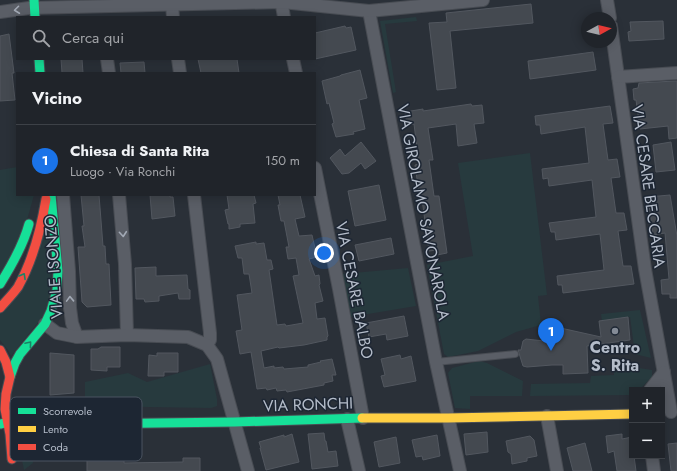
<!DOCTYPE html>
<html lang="it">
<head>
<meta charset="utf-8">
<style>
	:root { --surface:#20242a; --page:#282c32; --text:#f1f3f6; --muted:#a2a4a8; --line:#3d4147; --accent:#1a73e8 }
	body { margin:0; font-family:Jost,sans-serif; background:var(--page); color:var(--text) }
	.controls { position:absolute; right:12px; bottom:12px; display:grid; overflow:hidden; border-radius:0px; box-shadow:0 2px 10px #0003 }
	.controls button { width:36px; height:36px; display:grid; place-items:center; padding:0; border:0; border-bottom:1px solid var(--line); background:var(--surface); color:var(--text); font:20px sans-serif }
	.compass { position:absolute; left:581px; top:12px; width:36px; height:36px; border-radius:50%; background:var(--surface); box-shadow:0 2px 10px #0003; rotate:82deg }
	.you { position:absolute; left:324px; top:253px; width:14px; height:14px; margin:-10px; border:3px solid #fff; border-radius:50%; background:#1a73e8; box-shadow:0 0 0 6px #1a73e833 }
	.badge { display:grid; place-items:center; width:26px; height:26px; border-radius:50%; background:var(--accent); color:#fff; font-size:13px; font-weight:700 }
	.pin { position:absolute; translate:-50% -33px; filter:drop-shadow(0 1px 2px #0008) }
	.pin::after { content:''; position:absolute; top:21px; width:14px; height:12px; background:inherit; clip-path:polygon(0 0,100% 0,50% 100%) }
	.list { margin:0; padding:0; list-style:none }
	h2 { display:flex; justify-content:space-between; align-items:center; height:52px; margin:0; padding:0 16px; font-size:17px }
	h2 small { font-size:13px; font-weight:400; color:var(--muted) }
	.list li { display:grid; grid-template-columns:26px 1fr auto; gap:12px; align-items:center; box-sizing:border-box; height:72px; padding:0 16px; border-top:1px solid var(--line) }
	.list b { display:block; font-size:15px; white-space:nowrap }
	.list p { margin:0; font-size:13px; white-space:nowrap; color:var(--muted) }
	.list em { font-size:13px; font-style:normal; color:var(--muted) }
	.icon { flex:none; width:22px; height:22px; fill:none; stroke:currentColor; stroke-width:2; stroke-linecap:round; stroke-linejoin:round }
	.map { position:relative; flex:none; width:677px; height:471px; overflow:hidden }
	.search { position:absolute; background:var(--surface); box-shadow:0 2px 10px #0003; left:16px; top:16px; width:300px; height:44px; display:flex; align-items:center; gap:10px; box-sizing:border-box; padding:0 14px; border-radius:0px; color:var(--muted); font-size:15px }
	.panel { position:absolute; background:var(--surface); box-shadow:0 2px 10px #0003; left:16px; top:72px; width:300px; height:124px; border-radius:0px }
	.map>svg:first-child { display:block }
	.green { fill:#273a3e }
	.building { fill:#444950; stroke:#52575f }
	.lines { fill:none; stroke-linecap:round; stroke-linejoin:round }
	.lane-casing { stroke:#484c53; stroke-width:8 }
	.street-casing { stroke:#484c53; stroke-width:14 }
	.fast-casing { stroke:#484c53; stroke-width:11 }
	.slow-casing { stroke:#484c53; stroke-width:11 }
	.jam-casing { stroke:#484c53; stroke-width:11 }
	.lane { stroke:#5a5e66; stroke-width:6 }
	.street { stroke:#5a5e66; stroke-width:12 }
	.fast { stroke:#16e098; stroke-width:9 }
	.slow { stroke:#ffcf43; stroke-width:9 }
	.jam { stroke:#f24e42; stroke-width:9 }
	.oneway { stroke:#a2a9b5 }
	.oneway2 { stroke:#1a8366 }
	.poi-dot { fill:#848b96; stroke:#1d2633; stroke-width:1.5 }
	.labels { text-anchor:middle; stroke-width:3; stroke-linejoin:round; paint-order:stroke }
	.street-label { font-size:16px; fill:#b4bcc9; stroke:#1d2633 }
	.poi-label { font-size:16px; font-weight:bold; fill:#b4bcc9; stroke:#1d2633 }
	.key { fill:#1d2633; stroke:#4a5360; stroke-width:1 }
	.key-label { font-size:11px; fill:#b4bcc9 }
</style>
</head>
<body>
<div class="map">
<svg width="677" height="471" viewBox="0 0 677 471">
	<rect width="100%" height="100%" fill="#2a3038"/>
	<g class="green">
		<path d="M416,17L417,21L385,24L396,92L393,93L380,21Z"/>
		<path d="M530,153L547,295L538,296L541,325L516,332L478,351L448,357L444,354L427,265L473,256L458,163Z"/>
		<path d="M17,167V195H34L22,238L0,279V170Z"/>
		<path d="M50,229L51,294L43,316L11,356L8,350L0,340V312L44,232Z"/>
		<path d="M408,268L416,306L350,317L342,274Z"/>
		<path d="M640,310L651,358L635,354L630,317L602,321L601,314Z"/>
		<path d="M479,361L487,363L523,381L522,396H470V409L455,408L448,373L452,368Z"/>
		<path d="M210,364L217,399V406L211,408L85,406V382L128,373L147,382Z"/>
		<path d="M613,364L652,370V377L639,390H632V394L631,395L530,396L531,384L590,383L591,376L614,375Z"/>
		<path d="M70,434L52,448C39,443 32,449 33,463L24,470C23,463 20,455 20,448C20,430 58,434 70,434Z"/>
	</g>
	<g class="building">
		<path d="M531,4L533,23L450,31L456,88L437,90L429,23L447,22L446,13Z"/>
		<path d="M663,21L664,39L629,41L628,32L631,31L630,22Z"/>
		<path d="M345,26L346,28L351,27L356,50L315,59V33Z"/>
		<path d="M9,34L14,73H12L15,100L0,101V36Z"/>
		<path d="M593,52L596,70L530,79L528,61Z"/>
		<path d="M61,59H82L83,73H62Z"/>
		<path d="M198,59H237L239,73H201Z"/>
		<path d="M144,62L145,73H121L120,63Z"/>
		<path d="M360,70L367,98L359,100L365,129L353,132L354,134L336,137L332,124L334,123L329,103L327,104L322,81L340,76L341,75Z"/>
		<path d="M675,81H677V138L669,139L668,126L640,129L636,100H634L633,89L638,88L639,83Z"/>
		<path d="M471,104L472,106L482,105L484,123L474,124L477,143L458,146L456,124L428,128L433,160H429L434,196H439L447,253L437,255V250L429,251L422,199L420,200L415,165L419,164L414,124L407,125L405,112L423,109V111Z"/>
		<path d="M610,106L613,123L603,124L608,160L617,159L620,177L611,178L616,213H624L627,230L618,231L623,266H631L634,284L563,293L562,285H558L557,276L604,270L600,234L556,240L555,232H551L549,223L596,217L592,180L549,186L548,178L543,179L542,169L589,163L585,127L541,134L540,125H536L535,116Z"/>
		<path d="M361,142L376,161L365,169L361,163L349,173L342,174L330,158L340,149L345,156Z"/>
		<path d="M671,142L675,170L656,172L653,145Z"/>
		<path d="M379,185L386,220L355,226L348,191Z"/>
		<path d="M81,195H99L103,246H105L106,264H109L111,305L87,307L82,302L78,247H85L82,226H84Z"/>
		<path d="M150,195H170V197H173L175,216L152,219Z"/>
		<path d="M227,195H254L256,203L253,204L255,223L240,224V227L229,229V224H228L225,210L229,209Z"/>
		<path d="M278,195H300L305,217L295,219L299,236L312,235L317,257L309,259L315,276L319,275L320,284L319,285L323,301L315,303L317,319L325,318L328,336L327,337V340L304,345L279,348L278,347L261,351L264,368L274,366V368L283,367L284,369L308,367V365L321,362L320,361L332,359L336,375H332L333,381L324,383V385L287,392L286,390L277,391L276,388L267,390L266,388L257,389L251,352L240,354L236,331L242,330L237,295L252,293L249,274H244L242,258H238L235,246L256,242V244L264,243L267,260H271L273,269L269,270L277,325L285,324L286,326L303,323L293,276L299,275L296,258L288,259L286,247H289L284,221H281L278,205H280Z"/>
		<path d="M670,195L677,236V298H670V294H662L661,280L669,279L665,233L653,235L648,197Z"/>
		<path d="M391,238L394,254L359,261L355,245Z"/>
		<path d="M156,267V276L187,275L188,289L190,290V299H179L178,293L159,296V301L145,302L144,299H136L135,268Z"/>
		<path d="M404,316L408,336L387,340L386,334L369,337L366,323Z"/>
		<path d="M628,317L630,340L587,346L588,373L563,374V365H552L527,367L523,366L518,350H521L523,341L526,339L553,342L556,327L601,337L599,321Z"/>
		<path d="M101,347H120V367H107V371L91,370V349H98Z"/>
		<path d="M50,353L74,355V393L50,395Z"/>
		<path d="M157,353H178V372H164V376H148L149,355L157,356Z"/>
		<path d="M400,355L401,359L411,356L416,381L384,387L381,376L385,375L381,359Z"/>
		<path d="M487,432L488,452L466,455L464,434Z"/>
		<path d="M324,433L325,441H326L328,452L336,451L338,466L312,469L308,434Z"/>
		<path d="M292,434L299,462L266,470L260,448H261L259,442L284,435V437Z"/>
		<path d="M622,434V439L632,437V456H634L636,471H617L614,451L608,453L606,436Z"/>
		<path d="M437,435L440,456L423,460L422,456L416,457L412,440Z"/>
		<path d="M530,436L534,440L537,456L527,458V461L512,464L511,454L508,452L506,441Z"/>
		<path d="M396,437L400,463L379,467L374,442Z"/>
		<path d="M585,443L592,471H573L567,448Z"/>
		<path d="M677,443V471H671L668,444Z"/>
		<path d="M87,455H124V463L183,462V458H200V471H87Z"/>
	</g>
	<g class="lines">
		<g class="lane-casing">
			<path id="lane" d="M436,362L515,354"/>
		</g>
		<g class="street-casing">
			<g id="street">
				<path d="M281,0L284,17"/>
				<path d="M607,0L610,18"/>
				<path d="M172,5L173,17"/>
				<path d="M369,11L436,362L460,471"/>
				<path d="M0,12L29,8L282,2L369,11L483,0"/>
				<path d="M611,26L645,269L671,412"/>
				<path d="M107,59L109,73"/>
				<path d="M178,59L180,73"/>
				<path d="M293,59L296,73"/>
				<path d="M618,77L677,73"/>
				<path d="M315,168L339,289L363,418"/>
				<path d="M63,195L69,271L70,308L72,323L77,337"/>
				<path d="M119,195L125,264L127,335"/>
				<path d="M194,195L210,333V340L207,345"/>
				<path d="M45,324L57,333L77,337L127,335L188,337L207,345L217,359L248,471"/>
				<path d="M650,390L664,372"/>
				<path d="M547,416L557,471"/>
				<path d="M347,419L359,471"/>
				<path d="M652,456L654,471"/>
			</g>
		</g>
		<g class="fast-casing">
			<g id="fast">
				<path d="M34,0L35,17"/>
				<path d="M39,59L40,73"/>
				<path d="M0,284C12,265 23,246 29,224"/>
				<path d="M10,377L15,363L20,354L45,324L51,311L57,290L58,271L51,195"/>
				<path d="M1,424L12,421H25L42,424H79L235,422L362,418"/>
			</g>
		</g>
		<g class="slow-casing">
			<path id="slow" d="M362,418H448L632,414"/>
		</g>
		<g class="jam-casing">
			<g id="jam">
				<path d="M0,308C6,301 13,294 18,287C33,260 41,229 46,199"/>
				<path d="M0,350L6,362L10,377L6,394L5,409L10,434L12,459"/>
			</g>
		</g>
		<use href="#lane" class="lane"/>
		<use href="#street" class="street"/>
		<use href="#fast" class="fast"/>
		<use href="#slow" class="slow"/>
		<use href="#jam" class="jam"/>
	</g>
	<defs><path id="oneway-chevron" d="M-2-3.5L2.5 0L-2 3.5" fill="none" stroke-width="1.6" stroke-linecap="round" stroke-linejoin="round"/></defs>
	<g class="oneway">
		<use href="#oneway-chevron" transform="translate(17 10) rotate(173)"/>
		<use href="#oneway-chevron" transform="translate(123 234) rotate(85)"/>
		<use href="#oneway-chevron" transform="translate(70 299) rotate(-92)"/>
	</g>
	<g class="oneway2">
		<use href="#oneway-chevron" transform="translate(23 276) rotate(-61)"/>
		<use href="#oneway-chevron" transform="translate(29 344) rotate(-50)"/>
	</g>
	<circle class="poi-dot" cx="615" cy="331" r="4"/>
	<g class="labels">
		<g class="street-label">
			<text transform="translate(649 186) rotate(82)" y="6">VIA CESARE BECCARIA</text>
			<text transform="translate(424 212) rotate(79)" y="6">VIA GIROLAMO SAVONAROLA</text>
			<text transform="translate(53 267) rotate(-94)" y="6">VIALE ISONZO</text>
			<text transform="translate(355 290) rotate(79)" y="6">VIA CESARE BALBO</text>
			<text transform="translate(308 404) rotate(-2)" y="6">VIA RONCHI</text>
		</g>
		<g class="poi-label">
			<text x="615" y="353">Centro<tspan x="615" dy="18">S. Rita</tspan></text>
		</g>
	</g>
	<rect x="10" y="397" width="132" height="64" rx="6" class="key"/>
	<rect x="18" y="408" width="18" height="6" fill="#16e098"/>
	<rect x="18" y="426" width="18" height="6" fill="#ffcf43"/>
	<rect x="18" y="444" width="18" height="6" fill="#f24e42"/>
	<g class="key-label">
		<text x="43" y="415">Scorrevole</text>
		<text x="43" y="433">Lento</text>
		<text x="43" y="451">Coda</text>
	</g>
</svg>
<div class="controls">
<button>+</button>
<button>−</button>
</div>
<svg class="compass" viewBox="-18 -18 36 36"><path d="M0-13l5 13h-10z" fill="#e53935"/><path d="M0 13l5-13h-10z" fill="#a2a4a8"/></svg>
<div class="you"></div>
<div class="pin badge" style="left:551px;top:351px">1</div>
<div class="search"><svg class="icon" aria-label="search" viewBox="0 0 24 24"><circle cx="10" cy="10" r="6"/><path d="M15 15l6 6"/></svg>Cerca qui</div>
<section class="panel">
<h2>Vicino<small></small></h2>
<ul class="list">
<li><span class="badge">1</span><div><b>Chiesa di Santa Rita</b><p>Luogo · Via Ronchi</p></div><em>150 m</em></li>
</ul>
</section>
</div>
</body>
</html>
